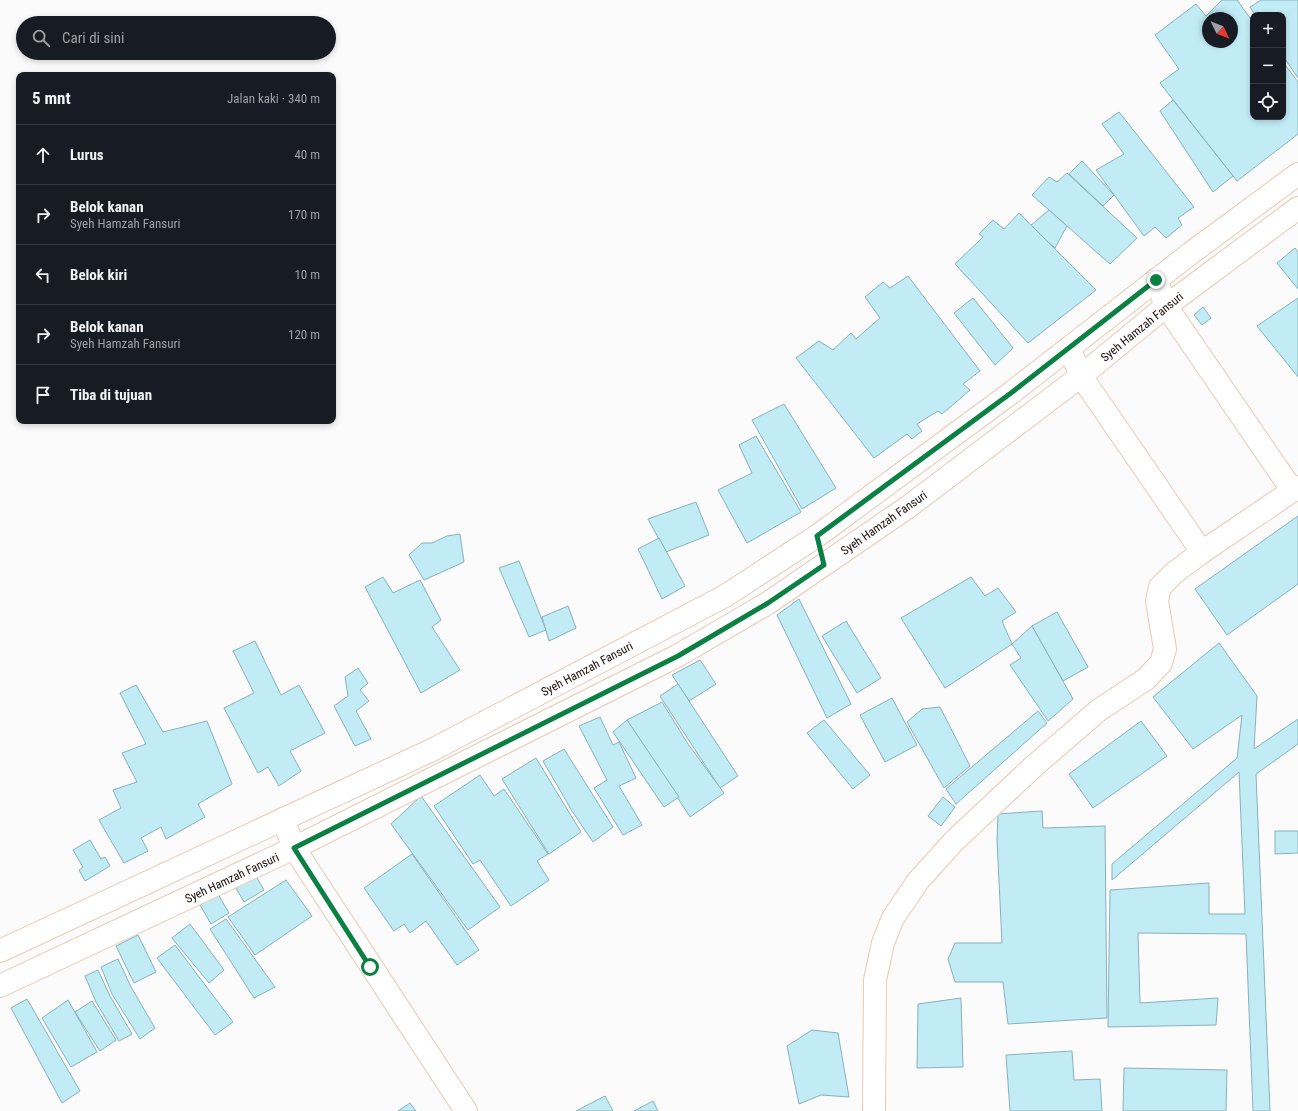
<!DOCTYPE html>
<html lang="id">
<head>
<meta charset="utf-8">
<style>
	:root { --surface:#171b24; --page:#242831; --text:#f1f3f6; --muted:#9ea1a6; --line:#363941 }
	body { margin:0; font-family:"Roboto Condensed",sans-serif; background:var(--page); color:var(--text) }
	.controls { position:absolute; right:12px; top:12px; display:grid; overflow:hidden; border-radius:8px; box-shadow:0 2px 6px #0003 }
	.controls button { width:36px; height:36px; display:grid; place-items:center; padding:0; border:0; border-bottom:1px solid var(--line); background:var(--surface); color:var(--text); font:20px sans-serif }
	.compass { position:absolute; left:1202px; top:12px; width:36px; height:36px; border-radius:50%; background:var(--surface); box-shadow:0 2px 6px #0003; rotate:133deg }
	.stop { position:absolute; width:12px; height:12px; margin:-9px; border:3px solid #0b8043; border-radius:50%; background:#fff }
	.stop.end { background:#0b8043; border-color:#fff; box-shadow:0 1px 4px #0008 }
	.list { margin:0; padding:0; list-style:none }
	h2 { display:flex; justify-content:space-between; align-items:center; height:52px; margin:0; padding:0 16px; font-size:17px }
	h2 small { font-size:13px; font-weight:400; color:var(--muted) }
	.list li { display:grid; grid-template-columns:26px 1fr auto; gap:12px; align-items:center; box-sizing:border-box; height:60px; padding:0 16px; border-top:1px solid var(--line) }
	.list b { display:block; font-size:15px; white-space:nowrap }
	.list p { margin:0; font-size:13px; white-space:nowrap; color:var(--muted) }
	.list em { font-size:13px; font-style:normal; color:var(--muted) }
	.icon { flex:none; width:22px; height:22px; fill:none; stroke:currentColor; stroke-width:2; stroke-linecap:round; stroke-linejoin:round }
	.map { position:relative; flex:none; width:1298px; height:1111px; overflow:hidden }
	.search { position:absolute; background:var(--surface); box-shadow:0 2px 6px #0003; left:16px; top:16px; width:320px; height:44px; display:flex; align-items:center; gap:10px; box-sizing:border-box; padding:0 14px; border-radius:22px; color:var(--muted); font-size:15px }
	.panel { position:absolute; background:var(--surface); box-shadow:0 2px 6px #0003; left:16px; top:72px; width:320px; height:352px; border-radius:8px }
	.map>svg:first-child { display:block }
	.building { fill:#c1ecf6; stroke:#88b1bb; fill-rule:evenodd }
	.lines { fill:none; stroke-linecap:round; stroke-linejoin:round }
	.minor-casing { stroke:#eac9b5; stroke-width:24 }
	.major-casing { stroke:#eac9b5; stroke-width:24 }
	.minor { stroke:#fff; stroke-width:22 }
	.major { stroke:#fff; stroke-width:22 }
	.route { stroke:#0b8043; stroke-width:5 }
	.labels { text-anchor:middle; stroke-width:3.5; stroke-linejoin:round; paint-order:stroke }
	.street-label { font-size:12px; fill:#1a0f08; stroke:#fbfbfb }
</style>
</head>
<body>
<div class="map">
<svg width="1298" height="1111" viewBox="0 0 1298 1111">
	<rect width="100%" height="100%" fill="#fbfbfb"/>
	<g class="building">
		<path d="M1222,0H1237L1253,22V117H1283V62L1298,82V134L1237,181L1160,83L1179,69L1155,35L1196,4L1206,16ZM1208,18H1232V42H1208Z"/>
		<path d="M1261,0H1298V78L1283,56V15H1255L1250,7Z"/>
		<path d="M1173,100L1233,176L1213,192L1160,111Z"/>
		<path d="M1119,112L1194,207L1178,218L1182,225L1166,238L1155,227L1144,236L1096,170L1124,154L1102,124Z"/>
		<path d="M1082,161L1114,195L1103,206L1069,174Z"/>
		<path d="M1067,173L1137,238L1110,264L1032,195L1049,177L1057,182Z"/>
		<path d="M1049,210L1067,226L1055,248L1030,226Z"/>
		<path d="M1019,213L1096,290L1028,343L955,264L983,237L979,234L993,220L1004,229Z"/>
		<path d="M1295,248L1298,252V289L1277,263Z"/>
		<path d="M908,276L980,371L963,384L970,390L942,414L938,411L917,424L922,431L912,439L907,434L874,458L796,358L819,341L833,350L851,333L856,339L880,318L865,297L883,282L890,288Z"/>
		<path d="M973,298L1013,348L995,365L954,313Z"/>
		<path d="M1298,298V377L1257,326Z"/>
		<path d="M1203,307L1211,318L1202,325L1194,315Z"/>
		<path d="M784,404L836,488L802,509L752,420Z"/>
		<path d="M756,436L801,512L747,543L718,490L752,473L739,445Z"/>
		<path d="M696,502L709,535L666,552L648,519Z"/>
		<path d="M1298,516V584L1227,635L1195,589Z"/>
		<path d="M460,534L464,562L424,580L409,555L422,543H432L447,536Z"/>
		<path d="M659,538L685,586L662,599L638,549Z"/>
		<path d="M519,561L546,630L529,637L499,568Z"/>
		<path d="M383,577L393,593L420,580L441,620L432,627L460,670L421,693L365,587Z"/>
		<path d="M971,577L985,596L998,588L1016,612L1002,621L1012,644L945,688L901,618Z"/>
		<path d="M799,599L851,704L827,718L777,615Z"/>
		<path d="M568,606L576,628L549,641L542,617Z"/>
		<path d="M1057,612L1088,667L1063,681L1032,626Z"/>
		<path d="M846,621L881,678L857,693L822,636Z"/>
		<path d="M1032,626L1073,699L1048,721L1010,665L1021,658L1012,644Z"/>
		<path d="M255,641L281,695L299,685L325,733L290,751L301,771L279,786L268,767L258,773L224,708L254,693L233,651Z"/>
		<path d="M1219,643L1257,696L1254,749L1298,719V744L1256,774L1270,1111H1253L1246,934L1138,933L1140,1003L1218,998L1216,1025L1108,1027L1110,890L1209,883V914H1245L1239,772L1112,880V864L1237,758L1242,715L1193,749L1153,697Z"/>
		<path d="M700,660L716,684L689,701L672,675Z"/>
		<path d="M358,668L368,683L360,690L369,701L356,711L371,739L355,746L334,706L348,696L345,677Z"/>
		<path d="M678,684L738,776L720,788L660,696Z"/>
		<path d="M136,685L163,732L207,721L232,784L198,804L205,817L166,839L161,827L141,838L148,851L124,863L99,820L121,808L113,790L137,782L122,753L146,744L120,693Z"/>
		<path d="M892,698L917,745L885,762L860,715Z"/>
		<path d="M662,702L688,744L724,793L690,817L627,720Z"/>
		<path d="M940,707L970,766L944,788L907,722L922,709Z"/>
		<path d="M1038,711L1047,723L956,804L946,789Z"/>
		<path d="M600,717L613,745L619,742L636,778L619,786L642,825L623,835L594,788L607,780L579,726Z"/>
		<path d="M627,720L679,797L664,807L613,732Z"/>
		<path d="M824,720L870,775L853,789L807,733Z"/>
		<path d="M1141,721L1167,756L1093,808L1069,774Z"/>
		<path d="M564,749L613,827L593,842L572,811L543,761Z"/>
		<path d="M536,758L581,832L549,854L502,779Z"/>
		<path d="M480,775L494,796L504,789L548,854L537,861L549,880L511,906L480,860L473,864L434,806Z"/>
		<path d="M421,796L500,907L468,930L391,824Z"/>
		<path d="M943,797L955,807L941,826L928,816Z"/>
		<path d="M1042,811L1043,828L1105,826L1107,1018L1008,1024L1003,982H955L948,959L955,943H1002L997,840L998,814Z"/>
		<path d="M1275,831H1298V853L1275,854Z"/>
		<path d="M90,840L101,859L105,857L110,866L85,881L79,870L83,867L73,850Z"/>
		<path d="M412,854L479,950L457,965L426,921L410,933L404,924L394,931L364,888Z"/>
		<path d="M256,876L264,890L244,902L236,888Z"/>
		<path d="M286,880L312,916L255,955L228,917Z"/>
		<path d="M218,894L229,913L211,924L200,905Z"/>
		<path d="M226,919L275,987L254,998L210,929Z"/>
		<path d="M190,924L224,970L209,983L172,938Z"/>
		<path d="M138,935L156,972L134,983L116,946Z"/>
		<path d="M175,945L233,1022L215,1035L157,958Z"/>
		<path d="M118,959L131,987L155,1028L140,1039L112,994L101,967Z"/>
		<path d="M98,970L110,996L132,1034L119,1041L96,1002L85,976Z"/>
		<path d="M961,998L963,1067L917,1068L918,1004Z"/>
		<path d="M27,999L80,1091L62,1103L11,1008Z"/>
		<path d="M68,1000L97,1052L71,1067L42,1018Z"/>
		<path d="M92,1001L116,1040L100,1051L75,1012Z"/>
		<path d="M812,1030L838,1033L849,1097L821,1095L799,1104L787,1046Z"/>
		<path d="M1072,1051L1074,1080L1100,1079L1102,1111H1010L1006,1055Z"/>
		<path d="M1124,1068L1227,1070L1226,1111H1123Z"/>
		<path d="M605,1096L613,1111H576Z"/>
		<path d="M653,1101L658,1111H634Z"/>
		<path d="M410,1103L416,1111H398Z"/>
	</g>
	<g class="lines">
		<g class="minor-casing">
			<g id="minor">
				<path d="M1156,280L1166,306L1292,490"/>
				<path d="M1069,348L1081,376L1202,552"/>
				<path d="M283,819L294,848L466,1111"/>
				<path d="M874,1111L875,980L883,943L893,918L918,881L954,841L1034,766L1099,710L1146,679L1161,663L1165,649L1157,601L1160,587L1174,573L1202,552L1298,487"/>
			</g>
		</g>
		<g class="major-casing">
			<g id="major">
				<path d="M0,951L432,750L725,596L817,536L1011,393L1191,253L1298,174"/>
				<path d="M0,986L294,848L677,656L768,603L908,507L1081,376L1166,306L1298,208"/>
			</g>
		</g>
		<use href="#minor" class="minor"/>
		<use href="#major" class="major"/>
	</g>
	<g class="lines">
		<path class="route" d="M370,967L294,848L678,656L768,603L824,565L817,536L1011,393L1156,280"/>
	</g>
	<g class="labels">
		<g class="street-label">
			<text transform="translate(1142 327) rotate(-39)" y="4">Syeh Hamzah Fansuri</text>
			<text transform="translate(884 523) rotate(-35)" y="4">Syeh Hamzah Fansuri</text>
			<text transform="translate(587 669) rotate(-28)" y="4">Syeh Hamzah Fansuri</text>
			<text transform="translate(232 878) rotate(-25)" y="4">Syeh Hamzah Fansuri</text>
		</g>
	</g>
</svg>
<div class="controls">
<button>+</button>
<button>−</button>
<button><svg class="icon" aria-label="locate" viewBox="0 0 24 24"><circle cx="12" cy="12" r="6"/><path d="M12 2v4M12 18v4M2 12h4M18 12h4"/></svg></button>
</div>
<svg class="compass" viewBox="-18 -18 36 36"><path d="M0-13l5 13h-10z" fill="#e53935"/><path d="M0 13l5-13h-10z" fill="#9ea1a6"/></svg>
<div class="stop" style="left:370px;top:967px"></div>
<div class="stop end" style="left:1156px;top:280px"></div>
<div class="search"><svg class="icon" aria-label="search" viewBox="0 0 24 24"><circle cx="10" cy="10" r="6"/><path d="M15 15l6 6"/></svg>Cari di sini</div>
<section class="panel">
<h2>5 mnt<small>Jalan kaki · 340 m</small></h2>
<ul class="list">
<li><svg class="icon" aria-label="ahead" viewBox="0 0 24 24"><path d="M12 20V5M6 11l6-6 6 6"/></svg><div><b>Lurus</b></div><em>40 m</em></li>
<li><svg class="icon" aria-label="right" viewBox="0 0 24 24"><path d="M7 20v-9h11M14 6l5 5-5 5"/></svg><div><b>Belok kanan</b><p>Syeh Hamzah Fansuri</p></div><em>170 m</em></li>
<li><svg class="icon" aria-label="left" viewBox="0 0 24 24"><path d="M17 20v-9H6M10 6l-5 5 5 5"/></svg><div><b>Belok kiri</b></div><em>10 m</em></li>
<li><svg class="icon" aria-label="right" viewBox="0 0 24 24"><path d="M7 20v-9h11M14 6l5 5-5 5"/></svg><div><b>Belok kanan</b><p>Syeh Hamzah Fansuri</p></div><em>120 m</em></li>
<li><svg class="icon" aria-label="arrive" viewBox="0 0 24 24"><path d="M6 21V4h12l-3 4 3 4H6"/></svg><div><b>Tiba di tujuan</b></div></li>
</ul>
</section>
</div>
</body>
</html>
